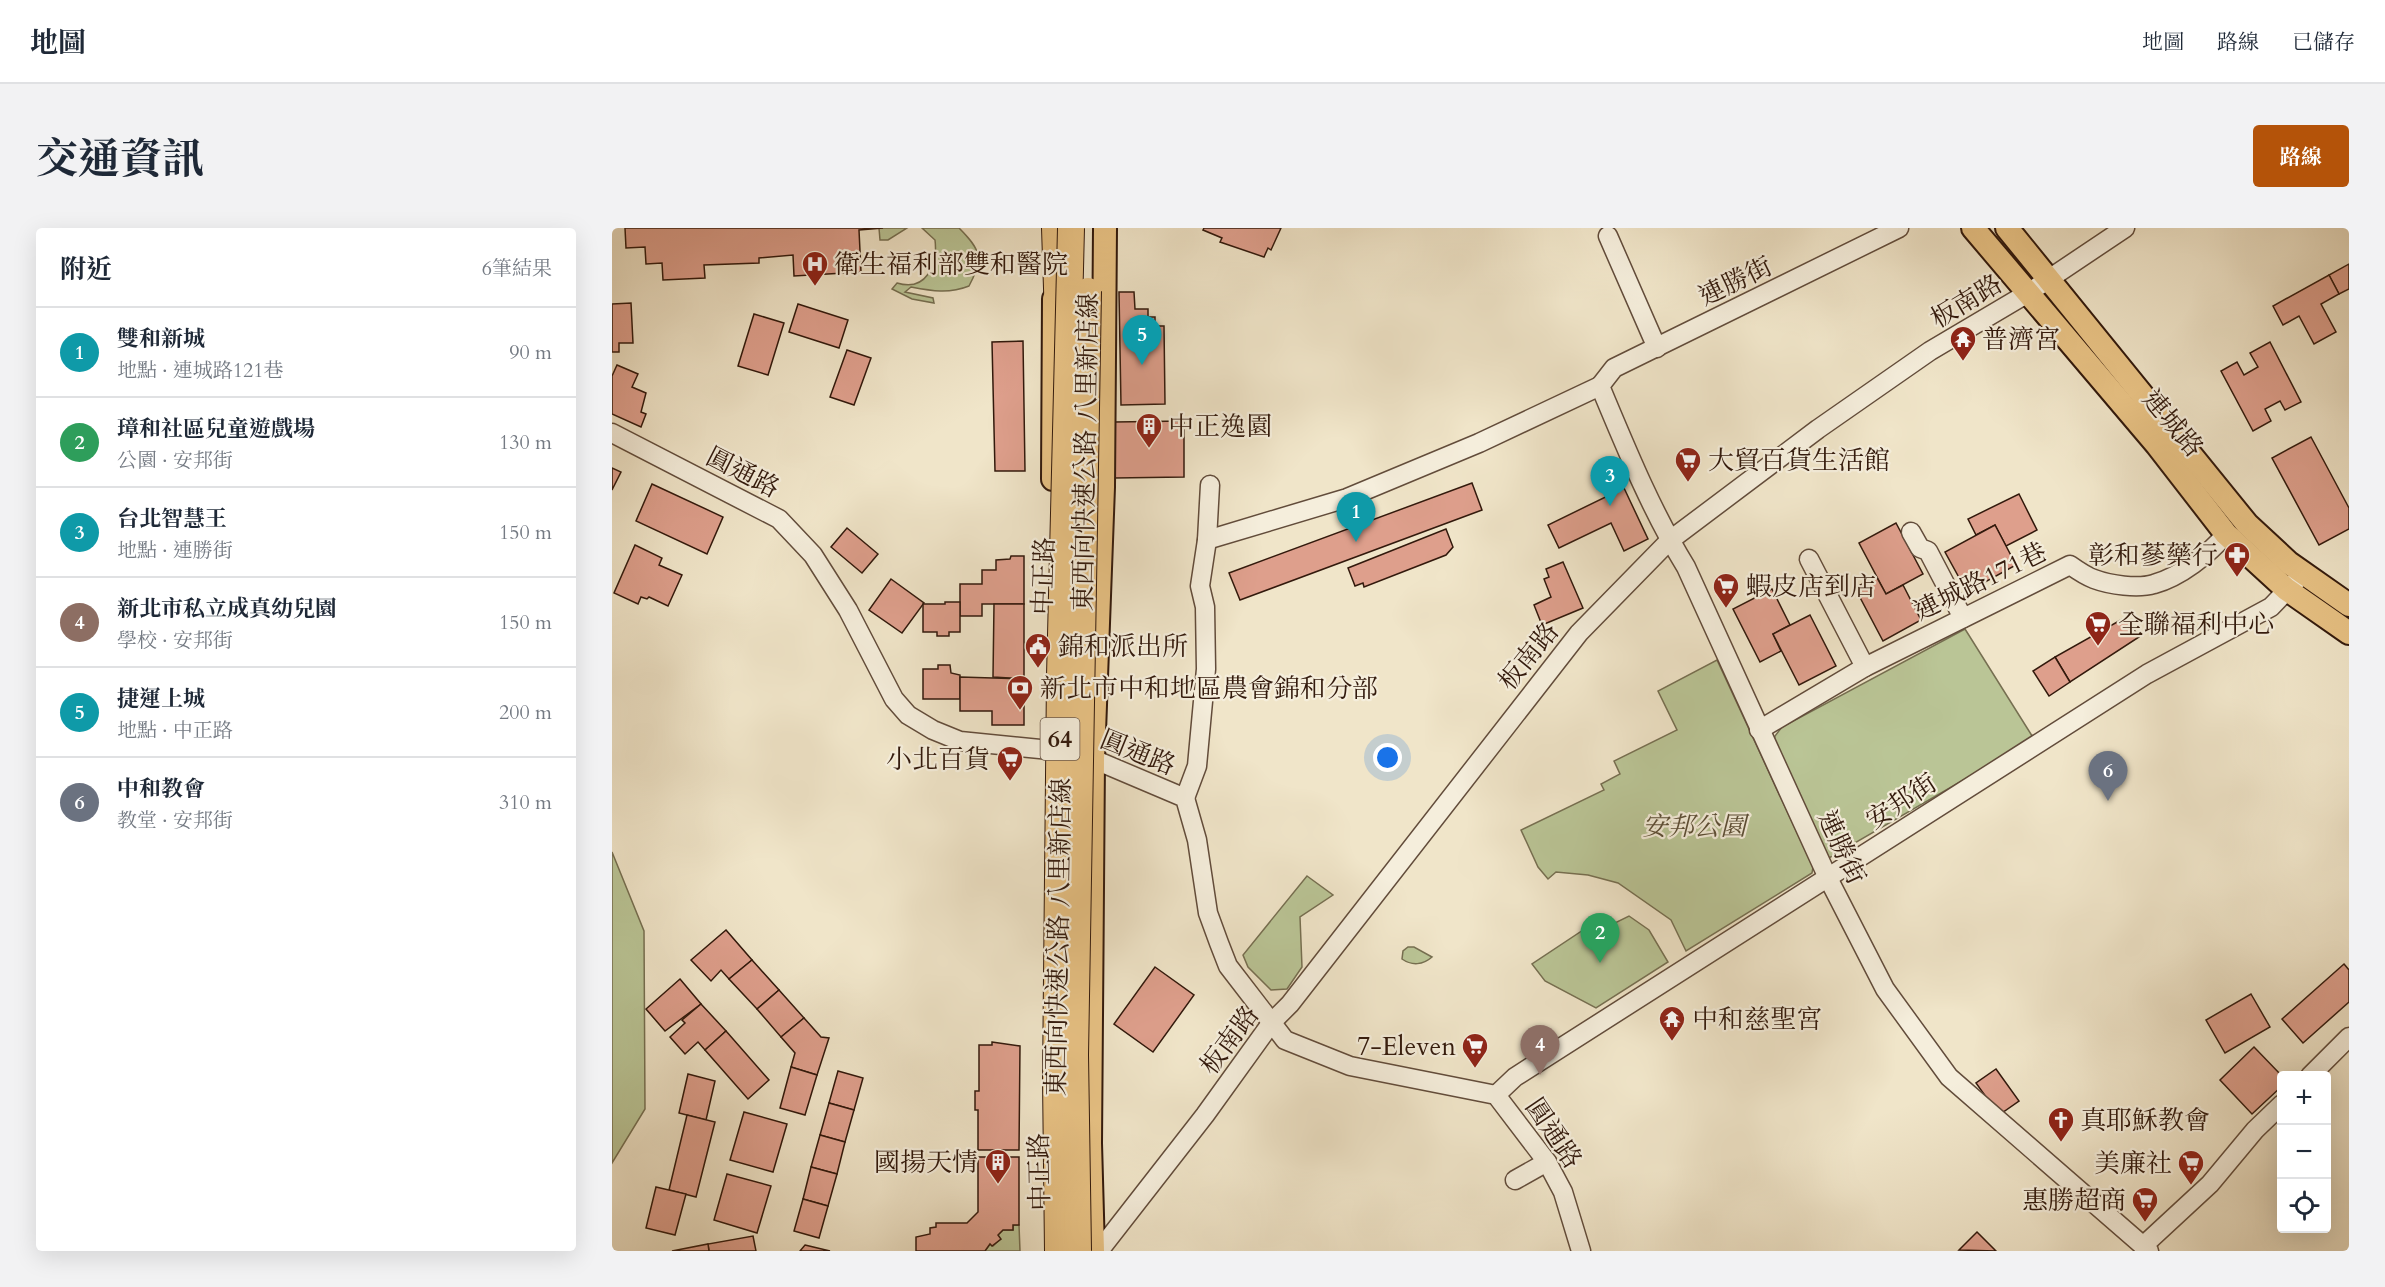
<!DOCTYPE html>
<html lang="zh-TW">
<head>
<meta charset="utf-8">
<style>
	:root { --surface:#fff; --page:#f2f2f3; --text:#1f2937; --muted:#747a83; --line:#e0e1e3; --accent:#b45309 }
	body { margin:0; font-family:Cardo,"Noto Serif TC",serif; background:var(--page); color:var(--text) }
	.controls { position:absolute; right:18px; bottom:18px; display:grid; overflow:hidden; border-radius:6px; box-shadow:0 6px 24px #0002 }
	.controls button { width:54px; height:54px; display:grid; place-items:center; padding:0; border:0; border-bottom:2px solid var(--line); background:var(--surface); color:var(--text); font:30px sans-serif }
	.you { position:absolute; left:776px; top:530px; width:21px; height:21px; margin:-15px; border:4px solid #fff; border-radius:50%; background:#1a73e8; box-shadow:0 0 0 9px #1a73e833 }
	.badge { display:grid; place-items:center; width:39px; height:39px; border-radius:50%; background:var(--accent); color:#fff; font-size:20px; font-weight:700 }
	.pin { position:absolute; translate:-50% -50px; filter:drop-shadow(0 2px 3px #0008) }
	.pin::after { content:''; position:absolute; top:32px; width:21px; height:18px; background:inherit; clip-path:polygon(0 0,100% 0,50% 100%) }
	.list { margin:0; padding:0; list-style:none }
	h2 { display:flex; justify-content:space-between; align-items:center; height:78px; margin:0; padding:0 24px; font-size:26px }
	h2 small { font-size:20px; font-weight:400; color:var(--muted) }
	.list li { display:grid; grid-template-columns:39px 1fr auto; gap:18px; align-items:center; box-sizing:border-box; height:90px; padding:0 24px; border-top:2px solid var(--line) }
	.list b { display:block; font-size:22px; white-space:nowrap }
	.list p { margin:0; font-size:20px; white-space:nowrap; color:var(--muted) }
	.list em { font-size:20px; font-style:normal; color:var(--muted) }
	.icon { flex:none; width:33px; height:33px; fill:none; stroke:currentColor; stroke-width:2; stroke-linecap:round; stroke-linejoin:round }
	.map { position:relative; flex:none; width:1737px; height:1023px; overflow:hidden; border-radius:6px }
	header { display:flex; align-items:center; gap:36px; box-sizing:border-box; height:84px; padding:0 30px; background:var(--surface); border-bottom:2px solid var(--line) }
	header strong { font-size:28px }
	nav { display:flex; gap:33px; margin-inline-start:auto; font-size:21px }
	.intro { display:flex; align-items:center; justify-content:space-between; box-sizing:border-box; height:144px; padding:0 36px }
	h1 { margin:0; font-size:42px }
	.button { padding:15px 27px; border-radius:6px; background:var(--accent); color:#fff; font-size:21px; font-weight:700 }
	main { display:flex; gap:36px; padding:0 36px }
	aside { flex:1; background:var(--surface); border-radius:6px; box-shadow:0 6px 24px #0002 }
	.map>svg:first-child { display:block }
	.green { fill:#bac596; stroke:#766f51; stroke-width:1.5 }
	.building { fill:#de9f8c; stroke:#32190c; stroke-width:1.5 }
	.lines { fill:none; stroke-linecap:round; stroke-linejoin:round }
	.minor-casing { stroke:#624c3b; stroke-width:21 }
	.major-casing { stroke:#32190c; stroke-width:26 }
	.highway-casing { stroke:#32190c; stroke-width:28 }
	.minor { stroke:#f5eedc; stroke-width:18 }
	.major { stroke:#e8c284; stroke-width:22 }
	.highway { stroke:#e8c284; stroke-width:26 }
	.highway-bridge-casing { stroke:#32190c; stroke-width:28; stroke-linecap:butt }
	.highway-bridge { stroke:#e8c284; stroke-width:26 }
	.labels { text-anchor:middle; stroke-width:4.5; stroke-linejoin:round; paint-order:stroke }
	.shield { fill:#f5eedc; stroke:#6c594a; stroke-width:1.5 }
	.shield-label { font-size:24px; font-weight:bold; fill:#32190c }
	.poi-label { font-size:26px; fill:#32190c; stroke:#f5eedc; text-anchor:start }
	.street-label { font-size:26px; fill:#32190c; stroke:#f5eedc }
	.park-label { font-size:26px; font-style:italic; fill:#5b4d35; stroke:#f5eedc }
</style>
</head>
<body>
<header>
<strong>地圖</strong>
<nav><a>地圖</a><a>路線</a><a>已儲存</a></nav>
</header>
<div class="intro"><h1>交通資訊</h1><a class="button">路線</a></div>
<main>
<aside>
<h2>附近<small>6筆結果</small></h2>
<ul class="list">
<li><span class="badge" style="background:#0f9aa8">1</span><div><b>雙和新城</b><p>地點 · 連城路121巷</p></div><em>90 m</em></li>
<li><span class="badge" style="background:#2e9e5b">2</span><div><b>璋和社區兒童遊戲場</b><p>公園 · 安邦街</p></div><em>130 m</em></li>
<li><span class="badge" style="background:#0f9aa8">3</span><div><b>台北智慧王</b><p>地點 · 連勝街</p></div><em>150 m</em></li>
<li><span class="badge" style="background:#8d6e63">4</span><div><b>新北市私立成真幼兒園</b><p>學校 · 安邦街</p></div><em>150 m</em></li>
<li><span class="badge" style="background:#0f9aa8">5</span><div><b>捷運上城</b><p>地點 · 中正路</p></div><em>200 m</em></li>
<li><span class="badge" style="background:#6b7280">6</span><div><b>中和教會</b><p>教堂 · 安邦街</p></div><em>310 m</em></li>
</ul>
</aside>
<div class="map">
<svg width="1737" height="1023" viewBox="0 0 1737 1023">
	<rect width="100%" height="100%" fill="#f0e5c9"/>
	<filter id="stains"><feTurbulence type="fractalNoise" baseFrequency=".00333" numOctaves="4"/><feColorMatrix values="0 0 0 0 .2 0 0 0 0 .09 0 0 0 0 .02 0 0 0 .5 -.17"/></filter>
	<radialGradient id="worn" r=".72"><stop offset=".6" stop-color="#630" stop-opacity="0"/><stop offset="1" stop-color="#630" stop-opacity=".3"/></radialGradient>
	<g class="green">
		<path d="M267,0H295L276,12H268Z"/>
		<path d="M310,0H347C369,22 372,30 357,58C337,66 320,63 299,59L293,64L321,70L322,75L300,71L280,61L285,55C314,64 326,37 323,12Z"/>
		<path d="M1353,401L1422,511L1217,630L1161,516L1163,508L1170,499Z"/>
		<path d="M1105,432L1201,639L1200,645L1074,723L1059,692L1006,655L976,647L944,644L936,651L926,639L909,602L992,562L989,556L1008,546L1002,533L1065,502L1046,463Z"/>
		<path d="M0,624L32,703L33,881L0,935Z"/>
		<path d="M695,648L721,667L688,689L690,739L675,761L659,762L636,739L631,727Z"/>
		<path d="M1017,688L1037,702L1056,734L984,780L933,753L920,736L971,702L974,695H1003Z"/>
		<path d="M796,719H802L820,729C811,737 800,738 790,731L791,723Z"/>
		<path d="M401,997H407L408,1023H373L378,1016L381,1018L388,1011L386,1007L391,1002H401Z"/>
	</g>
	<g class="building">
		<path d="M13,0H271L247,2L249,44L182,48L181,27L147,30V35L92,37L93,50L51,52L50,35L34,36L33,19L14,20Z"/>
		<path d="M592,0H669L659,22L656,20L652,29L608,14L610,10L591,2Z"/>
		<path d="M1737,36V61L1727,66L1717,47Z"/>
		<path d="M1717,47L1727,66L1709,76L1724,104L1702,116L1687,88L1671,97L1661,78Z"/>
		<path d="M507,64H522L523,81H536V89H543V98H552L553,176L509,177Z"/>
		<path d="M19,75L21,115H7V124H0V76Z"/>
		<path d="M186,76L236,92L227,120L177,104Z"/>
		<path d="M142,86L172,95L156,147L126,138Z"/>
		<path d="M411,113L413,243H383L380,114Z"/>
		<path d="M1658,114L1689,174L1673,182L1668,173L1653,181L1659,193L1641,203L1609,143L1625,134L1632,147L1646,139L1638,125Z"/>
		<path d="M235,122L259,130L242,177L218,169Z"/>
		<path d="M5,137L26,146L20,159L34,165L29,184L34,186L29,199L0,186V148Z"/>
		<path d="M572,193V249L502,250V194Z"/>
		<path d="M1699,209L1737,280V301L1707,317L1660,230Z"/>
		<path d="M0,240L9,244L0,262Z"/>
		<path d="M860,255L870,282L628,372L617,345Z"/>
		<path d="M40,256L111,289L95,326L24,293Z"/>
		<path d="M1012,260L1036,311L1012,323L999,295L947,320L936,297Z"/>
		<path d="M1407,266L1425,302L1394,318L1383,297L1364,307L1356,291Z"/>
		<path d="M1284,295L1311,346L1274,366L1247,315Z"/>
		<path d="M1383,297L1404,337L1355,364L1333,324Z"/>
		<path d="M235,300L266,326L250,345L219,319Z"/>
		<path d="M834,301L841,319L834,327L752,359L751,355L743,358L736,340Z"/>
		<path d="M23,317L50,330L47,337L70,347L56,378L37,369L35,371L29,369L26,376L2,365Z"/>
		<path d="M399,328H412V376H370V388H348V356H370V342H384V332L398,331Z"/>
		<path d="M951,334L971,380L930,397L922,377L939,369L932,351L937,349L934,341Z"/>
		<path d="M1264,348L1274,366L1291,357L1309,392L1271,413L1243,360Z"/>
		<path d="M279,351L312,375L290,405L257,382Z"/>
		<path d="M1160,361L1178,397L1161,406L1169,423L1148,434L1121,381Z"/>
		<path d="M333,374H348V404H337V408H325V404H311V376H333Z"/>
		<path d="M382,376H412V451L381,449Z"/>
		<path d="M1198,387L1224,438L1187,457L1161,406Z"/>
		<path d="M1514,389L1527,409L1458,454L1443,429Z"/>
		<path d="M1443,429L1458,454L1437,468L1421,443Z"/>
		<path d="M326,437H338L339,445L348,447V471H311V441H326Z"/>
		<path d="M348,449L412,451V497H380V483H348Z"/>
		<path d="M114,702L140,732L117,751L109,742L99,753L79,732Z"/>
		<path d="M140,732L167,762L145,781L117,751Z"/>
		<path d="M1732,736L1737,742V774L1691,815L1670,791Z"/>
		<path d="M543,739L582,767L541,824L502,796Z"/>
		<path d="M68,751L89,776L53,803L34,781Z"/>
		<path d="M167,762L192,790L169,809L145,781Z"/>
		<path d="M1639,766L1658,799L1613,825L1594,792Z"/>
		<path d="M89,776L114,803L93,822L86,814L73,826L58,809L73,795L70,792Z"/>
		<path d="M192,790L209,809L217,810L205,847L179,839L183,825L169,809Z"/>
		<path d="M114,803L157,852L136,871L93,822Z"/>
		<path d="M380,814L408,818L407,922H366V882H363V863H367V817H380Z"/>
		<path d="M1642,819L1670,848V858L1640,886L1608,852Z"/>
		<path d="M179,839L205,847L193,887L168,880Z"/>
		<path d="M1384,841L1407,873L1387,887L1364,855Z"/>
		<path d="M226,843L251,850L242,882L217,875Z"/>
		<path d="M76,846L103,853L94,892L67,885Z"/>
		<path d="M217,875L242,882L233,914L208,907Z"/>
		<path d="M132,884L175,896L161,944L118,932Z"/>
		<path d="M75,887L103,894L84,969L57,962Z"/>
		<path d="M208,907L233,914L225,946L199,939Z"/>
		<path d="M366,929H407V997H401V1002H391L386,1007L389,1011L380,1018L378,1016L373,1023H304V1009L318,1006V1000L324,999V995H355L366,984Z"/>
		<path d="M199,939L225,946L216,978L191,971Z"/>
		<path d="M115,946L159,958L145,1005L102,992Z"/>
		<path d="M44,959L74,966L63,1007L34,1000Z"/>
		<path d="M191,971L216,978L207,1010L182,1003Z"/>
		<path d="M1365,1004L1384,1023L1347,1022Z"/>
		<path d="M141,1008L144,1023H97L96,1016Z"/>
		<path d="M96,1016L97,1023H60Z"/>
		<path d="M193,1017L218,1023H188Z"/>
	</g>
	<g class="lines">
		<g class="minor-casing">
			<g id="minor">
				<path d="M1287,0L1002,140L988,158C1014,220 1039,282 1074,339L1216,650L1273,761L1337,849L1537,1023"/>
				<path d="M996,8L1045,120"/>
				<path d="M0,205L167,291L201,327L236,382L282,471L296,487L321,502L348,513L438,522L481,531L573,570L585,612L596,685L607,715L616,738L673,812L738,838L884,867L935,934L951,964L969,1023"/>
				<path d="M1299,304L1308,320L1316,323L1351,390"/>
				<path d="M595,312L735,270L867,215L988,158"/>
				<path d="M1197,331L1253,439"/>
				<path d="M1147,502L1253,439L1458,337C1465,342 1474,348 1482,351C1498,357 1526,361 1542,356C1568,349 1597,326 1614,306"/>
				<path d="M573,570L585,538L594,441L593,379L588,358L595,312L598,257"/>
				<path d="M1698,848L1737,809"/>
				<path d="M884,867L903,849L1535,446L1659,379L1684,353"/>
				<path d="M903,952L935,934"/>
				<path d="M1531,1018L1598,956L1643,902L1670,876"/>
				<path d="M487,1023L593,887L660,794L678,776L967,405L1057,313L1206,201L1318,123L1416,65L1513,0"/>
			</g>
		</g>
		<g class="major-casing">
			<g id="major">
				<path d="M1361,0L1545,217L1614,306L1674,361L1737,405"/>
				<path d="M1395,0L1635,296L1677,335L1737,377"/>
				<path d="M441,251L442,71"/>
				<path d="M481,1023L478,915L481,531L491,259L493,0"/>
			</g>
		</g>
		<g class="highway-casing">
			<path id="highway" d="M443,0L446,90"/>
		</g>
		<use href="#minor" class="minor"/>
		<use href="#major" class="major"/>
		<use href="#highway" class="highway"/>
		<g class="highway-bridge-casing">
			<g id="highway-bridge">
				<path d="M446,1023L444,851L448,448L459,0"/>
				<path d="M466,1023L463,827L476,63"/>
			</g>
		</g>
		<use href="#highway-bridge" class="highway-bridge"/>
	</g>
	<defs>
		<g id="hospital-pin" transform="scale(1.35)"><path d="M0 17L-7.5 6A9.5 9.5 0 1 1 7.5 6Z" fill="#8f2418" stroke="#f5eedc"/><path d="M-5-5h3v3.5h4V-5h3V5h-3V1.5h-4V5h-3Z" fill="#fff"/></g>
		<g id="temple-pin" transform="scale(1.35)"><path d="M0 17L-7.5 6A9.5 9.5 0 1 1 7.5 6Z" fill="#8f2418" stroke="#f5eedc"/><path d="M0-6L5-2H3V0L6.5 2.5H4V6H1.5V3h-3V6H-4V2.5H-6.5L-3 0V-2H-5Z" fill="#fff"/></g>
		<g id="building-pin" transform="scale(1.35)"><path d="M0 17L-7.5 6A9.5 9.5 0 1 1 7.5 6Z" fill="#8f2418" stroke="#f5eedc"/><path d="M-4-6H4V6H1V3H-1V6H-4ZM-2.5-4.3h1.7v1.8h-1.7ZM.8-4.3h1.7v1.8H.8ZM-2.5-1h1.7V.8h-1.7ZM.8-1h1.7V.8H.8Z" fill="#fff"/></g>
		<g id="supermarket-pin" transform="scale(1.35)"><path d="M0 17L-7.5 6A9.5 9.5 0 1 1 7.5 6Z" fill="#8f2418" stroke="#f5eedc"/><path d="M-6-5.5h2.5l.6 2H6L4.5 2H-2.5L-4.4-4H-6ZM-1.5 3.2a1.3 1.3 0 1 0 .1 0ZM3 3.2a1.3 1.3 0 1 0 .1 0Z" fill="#fff"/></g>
		<g id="pharmacy-pin" transform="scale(1.35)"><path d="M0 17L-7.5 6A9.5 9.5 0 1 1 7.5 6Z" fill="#8f2418" stroke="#f5eedc"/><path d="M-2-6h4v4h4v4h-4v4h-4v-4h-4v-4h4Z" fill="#fff"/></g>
		<g id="civic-pin" transform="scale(1.35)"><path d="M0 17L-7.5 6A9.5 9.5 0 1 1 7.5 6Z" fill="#8f2418" stroke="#f5eedc"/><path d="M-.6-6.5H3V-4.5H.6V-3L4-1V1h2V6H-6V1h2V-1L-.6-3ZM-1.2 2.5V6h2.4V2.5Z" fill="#fff"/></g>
		<g id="bank-pin" transform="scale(1.35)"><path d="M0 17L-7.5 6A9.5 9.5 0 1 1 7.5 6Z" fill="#8f2418" stroke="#f5eedc"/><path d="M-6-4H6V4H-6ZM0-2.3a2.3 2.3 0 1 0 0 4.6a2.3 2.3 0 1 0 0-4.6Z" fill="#fff"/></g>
		<g id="church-pin" transform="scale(1.35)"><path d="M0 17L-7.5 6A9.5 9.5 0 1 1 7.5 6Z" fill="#8f2418" stroke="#f5eedc"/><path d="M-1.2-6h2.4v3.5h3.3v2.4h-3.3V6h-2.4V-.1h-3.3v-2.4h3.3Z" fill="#fff"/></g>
	</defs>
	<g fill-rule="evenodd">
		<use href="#hospital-pin" x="203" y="36"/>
		<use href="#temple-pin" x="1351" y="111"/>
		<use href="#building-pin" x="537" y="198"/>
		<use href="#supermarket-pin" x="1076" y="232"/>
		<use href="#pharmacy-pin" x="1625" y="327"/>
		<use href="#supermarket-pin" x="1114" y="358"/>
		<use href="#supermarket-pin" x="1486" y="396"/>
		<use href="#civic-pin" x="426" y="418"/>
		<use href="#bank-pin" x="408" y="460"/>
		<use href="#supermarket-pin" x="398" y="531"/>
		<use href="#temple-pin" x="1060" y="791"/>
		<use href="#supermarket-pin" x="863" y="818"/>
		<use href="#church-pin" x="1449" y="892"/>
		<use href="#building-pin" x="386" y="934"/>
		<use href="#supermarket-pin" x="1579" y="935"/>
		<use href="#supermarket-pin" x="1533" y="972"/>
	</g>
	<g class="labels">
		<rect class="shield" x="428.5" y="490" width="39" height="42" rx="4.5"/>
		<g class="shield-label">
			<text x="448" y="519">64</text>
		</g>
		<g class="poi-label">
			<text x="222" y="45">衛生福利部雙和醫院</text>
			<text x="1370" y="120">普濟宮</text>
			<text x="556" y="207">中正逸園</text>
			<text x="1096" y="241">大貿百貨生活館</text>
			<text x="1606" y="336" text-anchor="end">彰和蔘藥行</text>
			<text x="1134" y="367">蝦皮店到店</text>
			<text x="1506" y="405">全聯福利中心</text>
			<text x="446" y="427">錦和派出所</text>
			<text x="428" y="469">新北市中和地區農會錦和分部</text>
			<text x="378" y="540" text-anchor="end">小北百貨</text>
			<text x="1080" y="800">中和慈聖宮</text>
			<text x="844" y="827" text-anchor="end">7-Eleven</text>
			<text x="1468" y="901">真耶穌教會</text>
			<text x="366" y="943" text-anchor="end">國揚天情</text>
			<text x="1560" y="944" text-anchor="end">美廉社</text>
			<text x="1514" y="981" text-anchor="end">惠勝超商</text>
		</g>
		<g class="street-label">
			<text transform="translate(1123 53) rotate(-26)" y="9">連勝街</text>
			<text transform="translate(1354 73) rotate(-31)" y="9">板南路</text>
			<text transform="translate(1561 195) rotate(50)" y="9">連城路</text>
			<text transform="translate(473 224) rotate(-89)" y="9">東西向快速公路 八里新店線</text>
			<text transform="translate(131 244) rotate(27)" y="9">圓通路</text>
			<text transform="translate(431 348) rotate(-88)" y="9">中正路</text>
			<text transform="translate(1368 353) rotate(-26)" y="9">連城路171巷</text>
			<text transform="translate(916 428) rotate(-51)" y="9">板南路</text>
			<text transform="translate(526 524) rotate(22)" y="9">圓通路</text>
			<text transform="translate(1289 573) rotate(-33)" y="9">安邦街</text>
			<text transform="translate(1230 619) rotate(65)" y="9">連勝街</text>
			<text transform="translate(446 709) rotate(-89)" y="9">東西向快速公路 八里新店線</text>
			<text transform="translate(617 812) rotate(-53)" y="9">板南路</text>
			<text transform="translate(942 905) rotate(56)" y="9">圓通路</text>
			<text transform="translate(427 944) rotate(-91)" y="9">中正路</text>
		</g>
		<g class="park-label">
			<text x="1082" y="607">安邦公園</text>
		</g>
	</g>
	<rect width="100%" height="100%" filter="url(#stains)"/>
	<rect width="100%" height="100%" fill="url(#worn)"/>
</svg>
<div class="controls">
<button>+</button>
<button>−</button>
<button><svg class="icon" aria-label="locate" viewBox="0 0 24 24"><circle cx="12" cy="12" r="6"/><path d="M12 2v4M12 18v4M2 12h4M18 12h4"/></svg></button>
</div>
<div class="you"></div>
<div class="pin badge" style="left:744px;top:314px;background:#0f9aa8">1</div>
<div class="pin badge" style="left:988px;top:735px;background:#2e9e5b">2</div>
<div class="pin badge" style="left:998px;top:278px;background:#0f9aa8">3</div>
<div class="pin badge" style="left:928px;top:847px;background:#8d6e63">4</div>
<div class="pin badge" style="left:530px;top:137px;background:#0f9aa8">5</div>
<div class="pin badge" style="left:1496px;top:573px;background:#6b7280">6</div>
</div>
</main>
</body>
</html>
